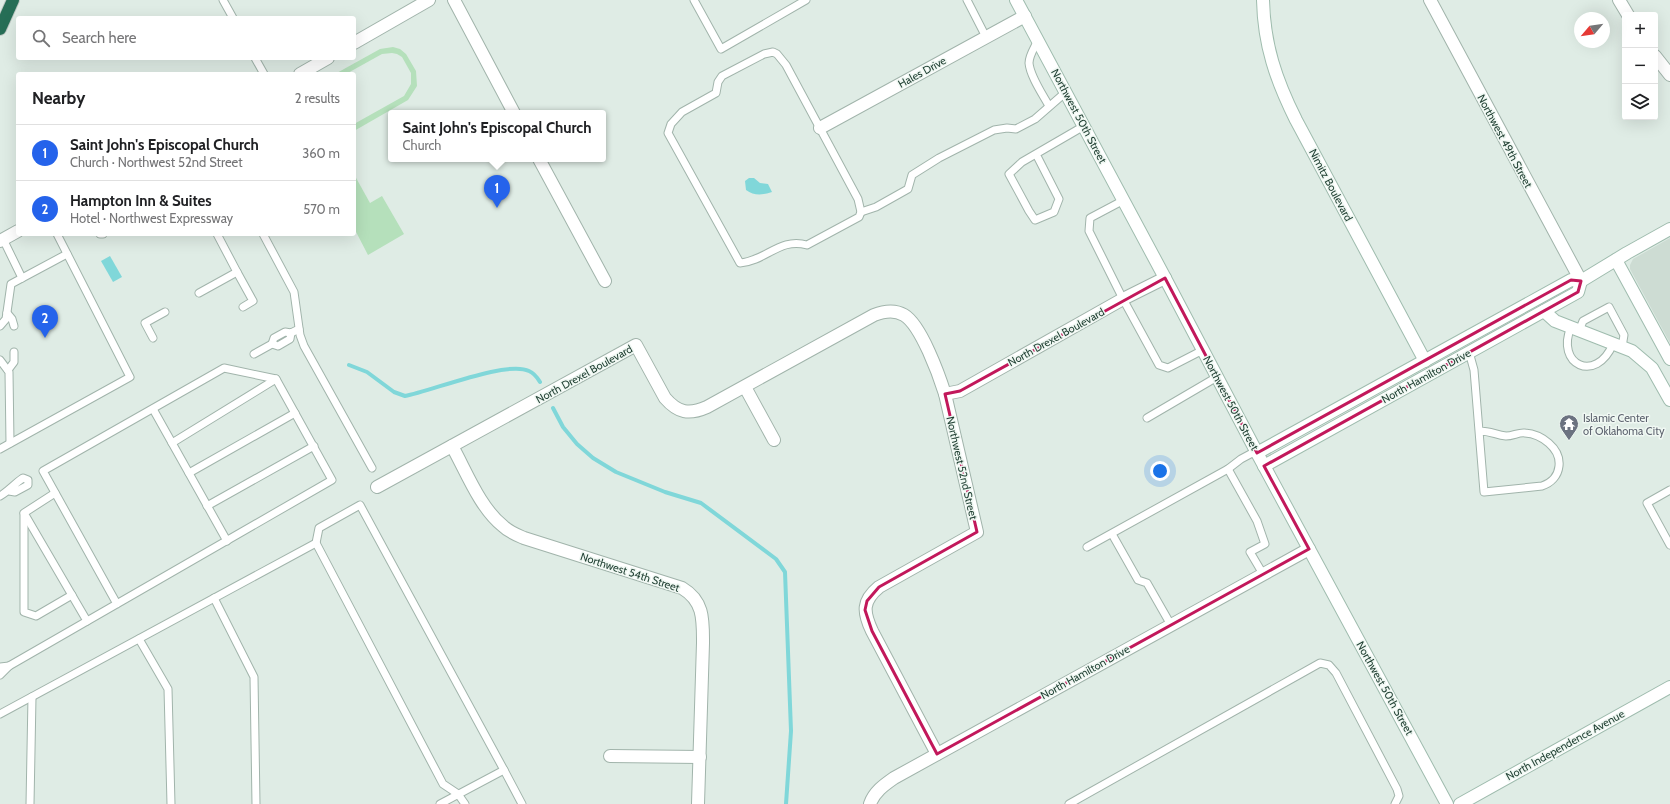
<!DOCTYPE html>
<html lang="en">
<head>
<meta charset="utf-8">
<style>
	:root { --surface:#fff; --page:#f6f6f6; --text:#202124; --muted:#757577; --line:#e0e0e0; --accent:#2563eb }
	body { margin:0; font-family:Cabin,sans-serif; background:var(--page); color:var(--text) }
	.controls { position:absolute; right:12px; top:12px; display:grid; overflow:hidden; border-radius:4px; box-shadow:0 4px 16px #0002 }
	.controls button { width:36px; height:36px; display:grid; place-items:center; padding:0; border:0; border-bottom:1px solid var(--line); background:var(--surface); color:var(--text); font:20px sans-serif }
	.compass { position:absolute; left:1574px; top:12px; width:36px; height:36px; border-radius:50%; background:var(--surface); box-shadow:0 4px 16px #0002; rotate:241deg }
	.you { position:absolute; left:1160px; top:471px; width:14px; height:14px; margin:-10px; border:3px solid #fff; border-radius:50%; background:#1a73e8; box-shadow:0 0 0 6px #1a73e833 }
	.badge { display:grid; place-items:center; width:26px; height:26px; border-radius:50%; background:var(--accent); color:#fff; font-size:13px; font-weight:700 }
	.pin { position:absolute; translate:-50% -33px; filter:drop-shadow(0 1px 2px #0008) }
	.pin::after { content:''; position:absolute; top:21px; width:14px; height:12px; background:inherit; clip-path:polygon(0 0,100% 0,50% 100%) }
	.popup { position:absolute; left:388px; top:110px; width:218px; height:52px; box-sizing:border-box; display:grid; place-content:center; border-radius:4px; background:var(--surface); filter:drop-shadow(0 1px 3px #0005); font-size:13px; white-space:nowrap; color:var(--muted) }
	.popup b { font-size:15px; color:var(--text) }
	.popup::after { content:''; position:absolute; left:50%; top:100%; margin-left:-8px; border:8px solid transparent; border-top-color:var(--surface) }
	.list { margin:0; padding:0; list-style:none }
	h2 { display:flex; justify-content:space-between; align-items:center; height:52px; margin:0; padding:0 16px; font-size:17px }
	h2 small { font-size:13px; font-weight:400; color:var(--muted) }
	.list li { display:grid; grid-template-columns:26px 1fr auto; gap:12px; align-items:center; box-sizing:border-box; height:56px; padding:0 16px; border-top:1px solid var(--line) }
	.list b { display:block; font-size:15px; white-space:nowrap }
	.list p { margin:0; font-size:13px; white-space:nowrap; color:var(--muted) }
	.list em { font-size:13px; font-style:normal; color:var(--muted) }
	.icon { flex:none; width:22px; height:22px; fill:none; stroke:currentColor; stroke-width:2; stroke-linecap:round; stroke-linejoin:round }
	.map { position:relative; flex:none; width:1670px; height:804px; overflow:hidden }
	.search { position:absolute; background:var(--surface); box-shadow:0 4px 16px #0002; left:16px; top:16px; width:340px; height:44px; display:flex; align-items:center; gap:10px; box-sizing:border-box; padding:0 14px; border-radius:4px; color:var(--muted); font-size:15px }
	.panel { position:absolute; background:var(--surface); box-shadow:0 4px 16px #0002; left:16px; top:72px; width:340px; height:164px; border-radius:4px }
	.map>svg:first-child { display:block }
	.built { fill:#cddcd3 }
	.green { fill:#b5e0bb }
	.water { fill:#80d7d9 }
	.lines { fill:none; stroke-linecap:round; stroke-linejoin:round }
	.stream { stroke:#80d7d9; stroke-width:4 }
	.lane-casing { stroke:#a1b4ab; stroke-width:9 }
	.street-casing { stroke:#a1b4ab; stroke-width:14 }
	.secondary-casing { stroke:#9fbcae; stroke-width:14 }
	.highway-casing { stroke:#c0c9c5; stroke-width:14 }
	.lane { stroke:#fff; stroke-width:7 }
	.street { stroke:#fff; stroke-width:12 }
	.secondary { stroke:#fff; stroke-width:12 }
	.highway { stroke:#266e56; stroke-width:12 }
	.marked { fill:none; stroke:#c2185b; stroke-width:3; stroke-linejoin:round }
	.labels { text-anchor:middle; stroke-width:3; stroke-linejoin:round; paint-order:stroke }
	.street-label { font-size:11px; fill:#1e3e31; stroke:#f0f8f3 }
	.worship-label { font-size:11px; fill:#5b616d; stroke:#f0f8f3; text-anchor:start }
</style>
</head>
<body>
<div class="map">
<svg width="1670" height="804" viewBox="0 0 1670 804">
	<rect width="100%" height="100%" fill="#dfece5"/>
	<path class="built" d="M1670,238V343L1630,269V265L1633,259Z"/>
	<g class="green">
		<path d="M393,47L400,49L406,54L416,71L417,86L408,100L354,131V124L404,96L411,84V73L402,57L397,54L392,53L382,54L346,74H335L380,49Z"/>
		<path d="M355,176L370,203L382,196L404,234L368,255L354,228V177Z"/>
	</g>
	<g class="water">
		<path d="M749,178H754L760,183L768,184L772,192C763,195 754,196 746,190L745,181Z"/>
		<path d="M110,256L122,277L113,282L101,261Z"/>
	</g>
	<g class="lines">
		<g class="stream">
			<path d="M349,365L367,372L394,392L405,396C432,391 507,360 529,371C534,373 537,377 540,382"/>
			<path d="M553,408L563,427L577,444L593,458L616,472L665,492L701,503L776,559L785,572L791,731L786,804"/>
		</g>
		<g class="lane-casing">
			<g id="lane">
				<path d="M223,0L233,18"/>
				<path d="M694,0L721,49L806,0"/>
				<path d="M967,0L986,37"/>
				<path d="M1038,40C1035,47 1029,55 1029,63C1030,76 1043,95 1049,106"/>
				<path d="M773,52L777,54L786,65L858,199L861,212L859,217L807,245C780,237 766,261 740,263L668,133L671,124L682,112L716,93L718,82L722,76L764,54Z"/>
				<path d="M255,58L264,74"/>
				<path d="M1036,154L1059,199L1054,212L1035,220L1029,211L1009,174L1022,162L1084,126"/>
				<path d="M1124,200L1090,218L1089,231L1123,299L1159,365L1168,368L1203,350"/>
				<path d="M861,212L876,207L908,189L912,175L939,158L994,130L1007,128L1016,129L1035,119L1066,92"/>
				<path d="M100,234H103"/>
				<path d="M263,234L294,292L300,335L304,346L372,468"/>
				<path d="M3,239L22,278"/>
				<path d="M237,272L253,301L243,307"/>
				<path d="M199,293L237,272L217,234"/>
				<path d="M7,313L12,319L14,326"/>
				<path d="M0,326L6,319L11,284L67,254"/>
				<path d="M1571,327C1555,365 1596,384 1613,344"/>
				<path d="M1579,331L1583,321L1609,307L1624,335L1622,347"/>
				<path d="M291,333L290,339L278,346L272,344L274,338L285,332L291,333L299,329"/>
				<path d="M153,338L145,323L165,312"/>
				<path d="M1469,352L1474,370L1484,492L1542,486C1551,483 1558,476 1559,466C1561,448 1541,434 1525,433C1519,432 1513,436 1506,436C1496,435 1491,431 1479,431"/>
				<path d="M254,354L272,344"/>
				<path d="M0,360L9,372L10,443"/>
				<path d="M8,370L14,362V352"/>
				<path d="M153,409L227,541"/>
				<path d="M1147,418L1217,377"/>
				<path d="M172,443L276,379"/>
				<path d="M0,449L130,377L57,234"/>
				<path d="M1228,469L1257,521L1265,544L1250,552L1263,574"/>
				<path d="M189,473L295,413"/>
				<path d="M1670,490L1647,503L1670,545"/>
				<path d="M55,493L24,513L87,621"/>
				<path d="M0,496C9,491 14,484 23,478L28,480V485L15,492L9,491"/>
				<path d="M207,506L314,446"/>
				<path d="M24,514V612L36,616L72,595"/>
				<path d="M1112,534L1138,580L1147,583L1171,625"/>
				<path d="M316,543L319,528L360,505L504,770L440,804"/>
				<path d="M1087,547L1228,469L1241,459L1256,451"/>
				<path d="M214,598L254,677L256,804"/>
				<path d="M139,639L168,689L171,804"/>
				<path d="M9,666L332,480L276,379L224,368L43,471L117,604"/>
				<path d="M0,667L9,666L0,675"/>
				<path d="M0,714L316,543L443,784L458,794L465,804"/>
				<path d="M504,770L522,804"/>
				<path d="M30,804L32,697"/>
				<path d="M1069,804L1320,663L1329,665L1336,673L1397,789L1399,796L1395,804"/>
			</g>
		</g>
		<g class="street-casing">
			<g id="street">
				<path d="M454,0L514,113"/>
				<path d="M1430,0L1581,281"/>
				<path d="M1619,0L1628,15"/>
				<path d="M354,43L429,0"/>
				<path d="M1655,56L1670,75"/>
				<path d="M300,74L328,58"/>
				<path d="M820,128L1025,16"/>
				<path d="M539,159L605,281"/>
				<path d="M0,241L18,231"/>
				<path d="M745,387L774,440"/>
				<path d="M945,394L960,391L1123,299L1165,278"/>
				<path d="M452,446C466,471 480,508 503,526C509,532 517,535 524,538L682,588C704,601 703,620 703,643L698,804"/>
				<path d="M377,487L636,345L665,398C678,413 689,415 707,407L874,315C884,311 894,309 904,315C921,325 939,375 945,394L977,532L879,587C862,601 863,612 872,631L937,754"/>
				<path d="M610,756L700,757"/>
				<path d="M870,804C874,792 884,785 894,778L1309,549"/>
			</g>
		</g>
		<g class="secondary-casing">
			<g id="secondary">
				<path d="M1016,0L1165,278L1256,451L1447,804"/>
				<path d="M1263,0C1264,45 1276,80 1296,120L1425,361"/>
				<path d="M1616,260L1670,359"/>
				<path d="M1544,311L1555,321L1632,351L1652,368L1670,400"/>
				<path d="M1257,453L1571,280L1581,281L1627,253L1670,229"/>
				<path d="M1264,466L1578,292L1581,281"/>
				<path d="M1460,804L1670,687"/>
			</g>
		</g>
		<g class="highway-casing">
			<path id="highway" d="M0,29L13,0"/>
		</g>
		<use href="#lane" class="lane"/>
		<use href="#street" class="street"/>
		<use href="#secondary" class="secondary"/>
		<use href="#highway" class="highway"/>
	</g>
	<path class="marked" d="M1165,278L1257,453L1571,280L1581,281L1578,292L1264,466L1309,549L937,754L872,631L865,610L867,601L879,587L977,532L945,394L960,391Z"/>
	<defs>
		<g id="temple-pin" transform="scale(1)"><path d="M0 17L-7.5 6A9.5 9.5 0 1 1 7.5 6Z" fill="#6b7280" stroke="#f0f8f3"/><path d="M0-6L5-2H3V0L6.5 2.5H4V6H1.5V3h-3V6H-4V2.5H-6.5L-3 0V-2H-5Z" fill="#fff"/></g>
	</defs>
	<g fill-rule="evenodd">
		<use href="#temple-pin" x="1569" y="424"/>
	</g>
	<g class="labels">
		<g class="street-label">
			<text transform="translate(922 72) rotate(-29)" y="4">Hales Drive</text>
			<text transform="translate(1079 116) rotate(62)" y="4">Northwest 50th Street</text>
			<text transform="translate(1505 141) rotate(62)" y="4">Northwest 49th Street</text>
			<text transform="translate(1331 185) rotate(62)" y="4">Nimitz Boulevard</text>
			<text transform="translate(1056 337) rotate(-29)" y="4">North Drexel Boulevard</text>
			<text transform="translate(584 374) rotate(-29)" y="4">North Drexel Boulevard</text>
			<text transform="translate(1426 376) rotate(-29)" y="4">North Hamilton Drive</text>
			<text transform="translate(1231 403) rotate(62)" y="4">Northwest 50th Street</text>
			<text transform="translate(962 468) rotate(77)" y="4">Northwest 52nd Street</text>
			<text transform="translate(630 572) rotate(18)" y="4">Northwest 54th Street</text>
			<text transform="translate(1085 672) rotate(-29)" y="4">North Hamilton Drive</text>
			<text transform="translate(1385 688) rotate(61)" y="4">Northwest 50th Street</text>
			<text transform="translate(1565 745) rotate(-29)" y="4">North Independence Avenue</text>
		</g>
		<g class="worship-label">
			<text x="1583" y="422">Islamic Center<tspan x="1583" dy="13">of Oklahoma City</tspan></text>
		</g>
	</g>
</svg>
<div class="controls">
<button>+</button>
<button>−</button>
<button><svg class="icon" aria-label="layers" viewBox="0 0 24 24"><path d="M12 4l9 5-9 5-9-5zM3 14l9 5 9-5"/></svg></button>
</div>
<svg class="compass" viewBox="-18 -18 36 36"><path d="M0-13l5 13h-10z" fill="#e53935"/><path d="M0 13l5-13h-10z" fill="#757577"/></svg>
<div class="you"></div>
<div class="pin badge" style="left:497px;top:208px">1</div>
<div class="popup"><b>Saint John's Episcopal Church</b>Church</div>
<div class="pin badge" style="left:45px;top:338px">2</div>
<div class="search"><svg class="icon" aria-label="search" viewBox="0 0 24 24"><circle cx="10" cy="10" r="6"/><path d="M15 15l6 6"/></svg>Search here</div>
<section class="panel">
<h2>Nearby<small>2 results</small></h2>
<ul class="list">
<li><span class="badge">1</span><div><b>Saint John's Episcopal Church</b><p>Church · Northwest 52nd Street</p></div><em>360 m</em></li>
<li><span class="badge">2</span><div><b>Hampton Inn &amp; Suites</b><p>Hotel · Northwest Expressway</p></div><em>570 m</em></li>
</ul>
</section>
</div>
</body>
</html>
